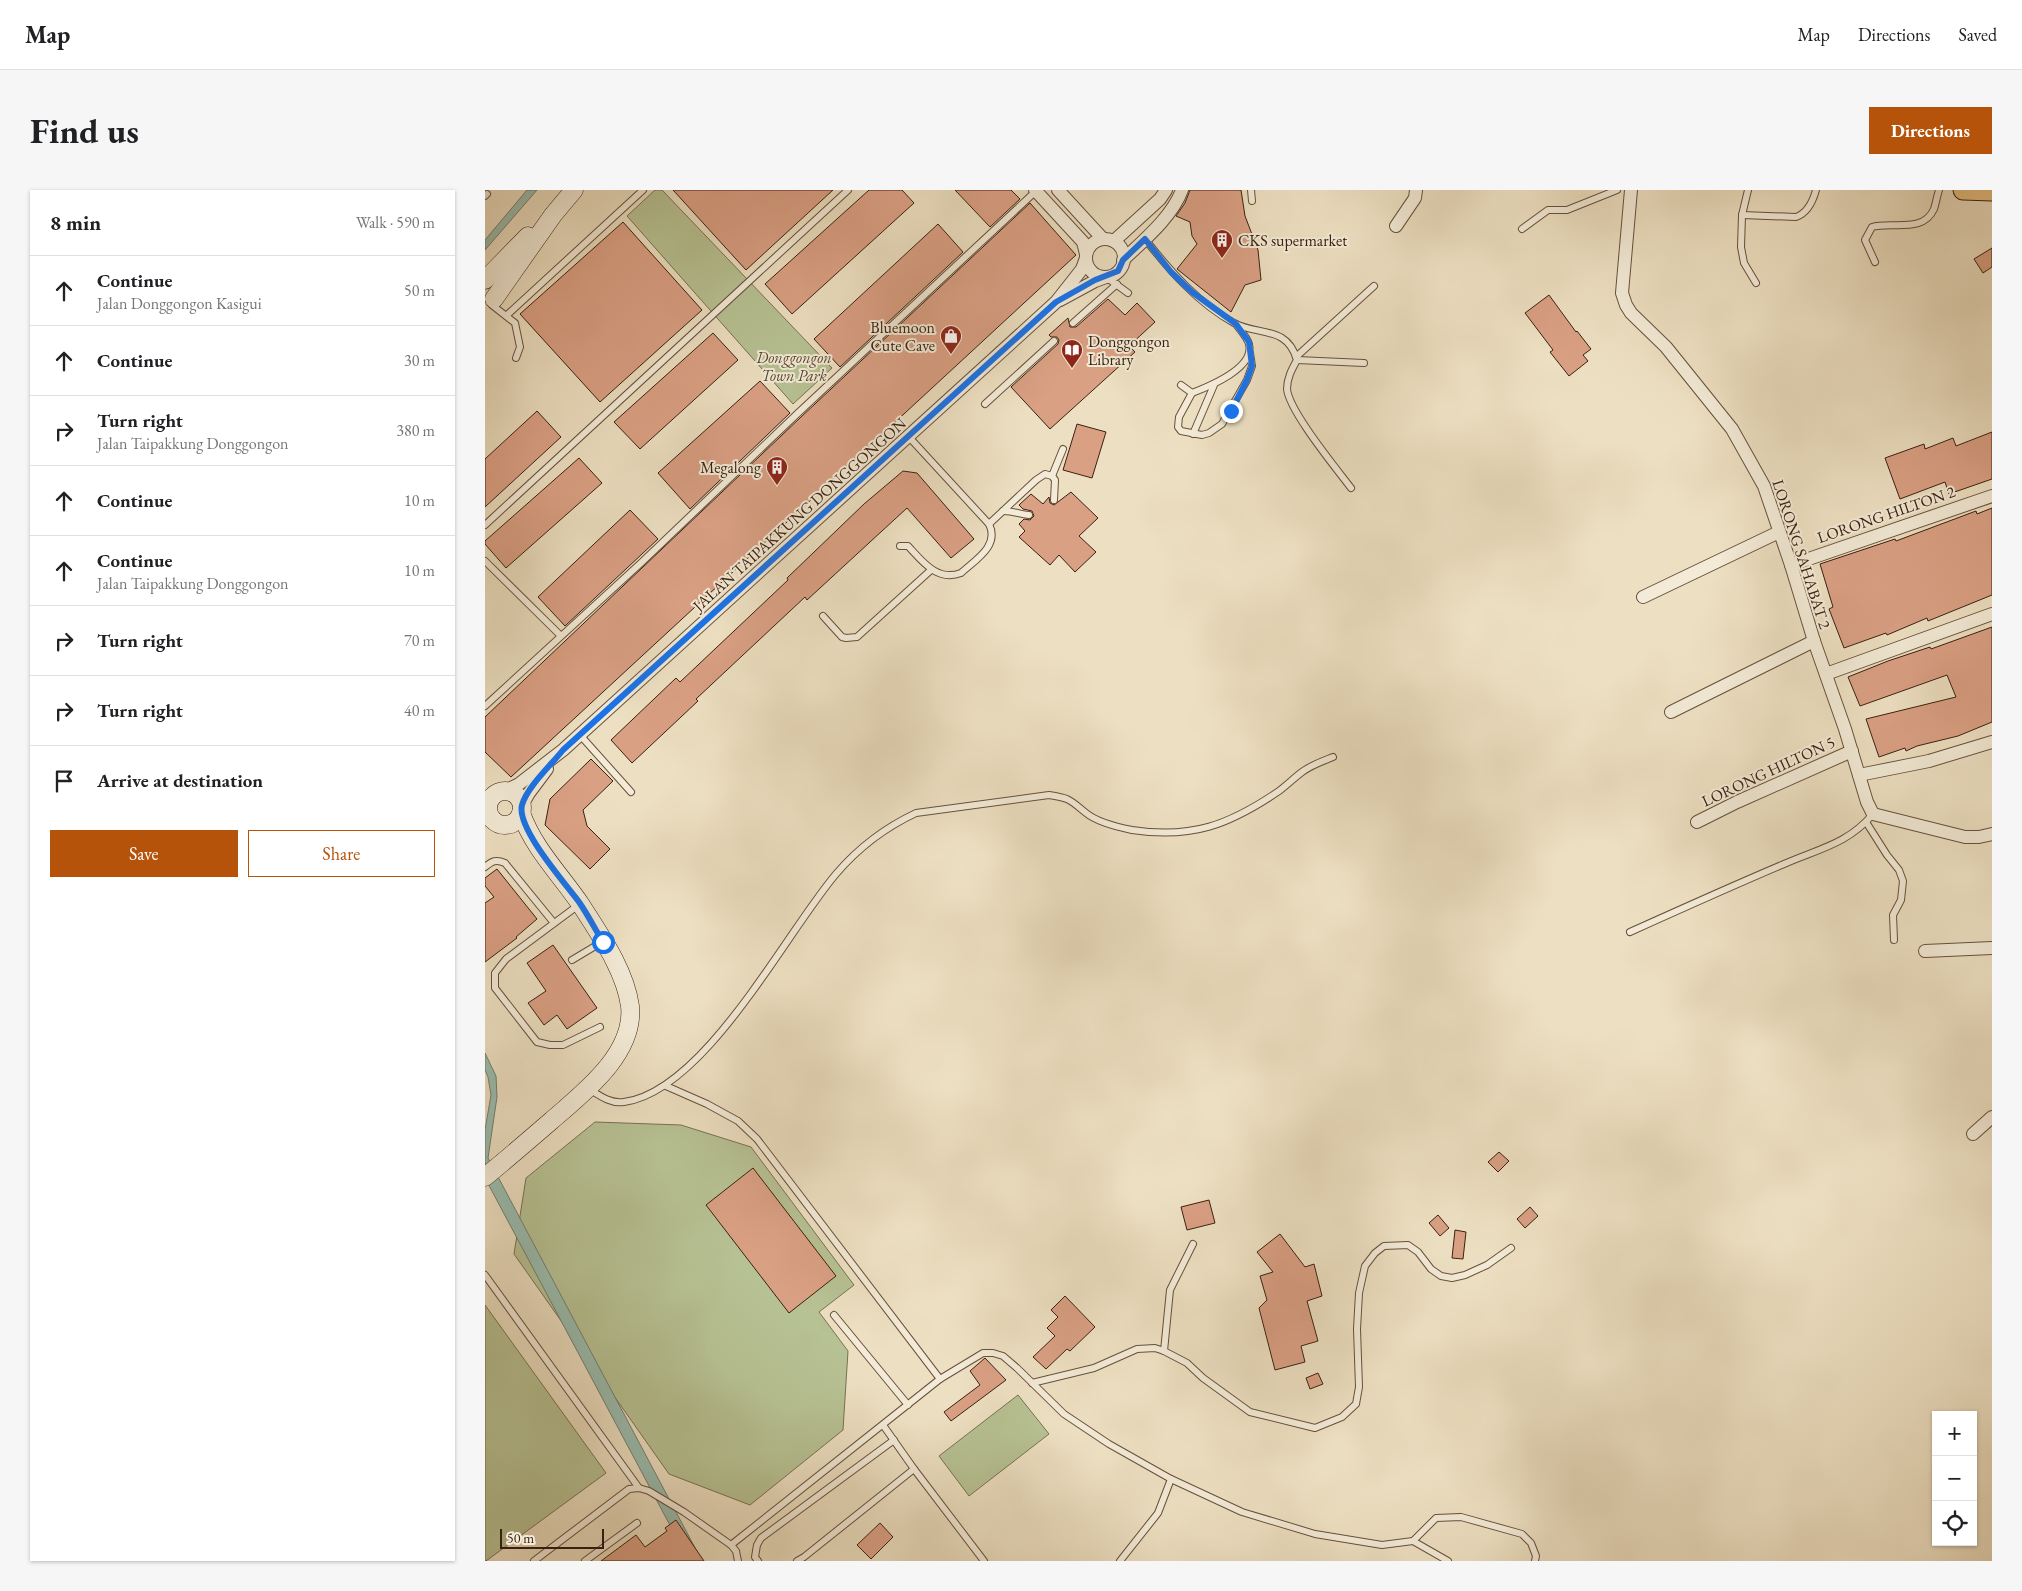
<!DOCTYPE html>
<html lang="en">
<head>
<meta charset="utf-8">
<style>
	:root { --surface:#fff; --page:#f6f6f6; --text:#202124; --muted:#757577; --line:#e0e0e0; --accent:#b45309 }
	body { margin:0; font-family:"EB Garamond",serif; background:var(--page); color:var(--text) }
	.controls { position:absolute; right:15px; bottom:15px; display:grid; overflow:hidden; border-radius:0px; box-shadow:0 1px 4px #0004 }
	.controls button { width:45px; height:45px; display:grid; place-items:center; padding:0; border:0; border-bottom:1px solid var(--line); background:var(--surface); color:var(--text); font:25px sans-serif }
	.scale { position:absolute; left:15px; bottom:12px; width:104px; box-sizing:border-box; padding-left:5px; border:2px solid #3a2011; border-top:0; font-size:14px; line-height:18px; white-space:nowrap; color:#3a2011; -webkit-text-stroke:4px #f3ebd7; paint-order:stroke }
	.stop { position:absolute; width:15px; height:15px; margin:-11px; border:4px solid #1a73e8; border-radius:50%; background:#fff }
	.stop.end { background:#1a73e8; border-color:#fff; box-shadow:0 1px 5px #0008 }
	.list { margin:0; padding:0; list-style:none }
	h2 { display:flex; justify-content:space-between; align-items:center; height:65px; margin:0; padding:0 20px; font-size:21px }
	h2 small { font-size:16px; font-weight:400; color:var(--muted) }
	.list li { display:grid; grid-template-columns:32px 1fr auto; gap:15px; align-items:center; box-sizing:border-box; height:70px; padding:0 20px; border-top:1px solid var(--line) }
	.list b { display:block; font-size:19px; white-space:nowrap }
	.list p { margin:0; font-size:16px; white-space:nowrap; color:var(--muted) }
	.list em { font-size:16px; font-style:normal; color:var(--muted) }
	.actions { display:flex; gap:10px; padding:15px 20px }
	.actions a { flex:1; padding:11px 0; border:1px solid var(--accent); border-radius:0px; text-align:center; font-size:18px; color:var(--accent) }
	.actions .main { background:var(--accent); color:#fff }
	.icon { flex:none; width:28px; height:28px; fill:none; stroke:currentColor; stroke-width:2; stroke-linecap:round; stroke-linejoin:round }
	.map { position:relative; flex:none; width:1507px; height:1371px; overflow:hidden; border-radius:0px }
	header { display:flex; align-items:center; gap:30px; box-sizing:border-box; height:70px; padding:0 25px; background:var(--surface); border-bottom:1px solid var(--line) }
	header strong { font-size:24px }
	nav { display:flex; gap:28px; margin-inline-start:auto; font-size:18px }
	.intro { display:flex; align-items:center; justify-content:space-between; box-sizing:border-box; height:120px; padding:0 30px }
	h1 { margin:0; font-size:35px }
	.button { padding:12px 22px; border-radius:0px; background:var(--accent); color:#fff; font-size:18px; font-weight:700 }
	main { display:flex; gap:30px; padding:0 30px }
	aside { flex:1; background:var(--surface); border-radius:0px; box-shadow:0 1px 4px #0004 }
	.map>svg:first-child { display:block }
	.green { fill:#b7c294; stroke:#787152 }
	.water { fill:#9abdaf; stroke:#747e70 }
	.building { fill:#daa084; stroke:#3a2011 }
	.lines { fill:none; stroke-linecap:round; stroke-linejoin:round }
	.lane-casing { stroke:#67503d; stroke-width:8 }
	.street-casing { stroke:#67503d; stroke-width:14 }
	.secondary-casing { stroke:#3a2011; stroke-width:19 }
	.primary-casing { stroke:#3a2011; stroke-width:21 }
	.lane { stroke:#f3ebd7; stroke-width:6 }
	.street { stroke:#f3ebd7; stroke-width:12 }
	.secondary { stroke:#f3ebd7; stroke-width:18 }
	.primary { stroke:#e6c081; stroke-width:19 }
	.route { stroke:#1a73e8; stroke-width:6 }
	.labels { text-anchor:middle; stroke-width:4; stroke-linejoin:round; paint-order:stroke }
	.poi-label { font-size:16px; fill:#3a2011; stroke:#f3ebd7; text-anchor:start }
	.park-label { font-size:16px; font-style:italic; fill:#594832; stroke:#f3ebd7 }
	.street-label { font-size:16px; fill:#3a2011; stroke:#f3ebd7 }
</style>
</head>
<body>
<header>
<strong>Map</strong>
<nav><a>Map</a><a>Directions</a><a>Saved</a></nav>
</header>
<div class="intro"><h1>Find us</h1><a class="button">Directions</a></div>
<main>
<aside>
<h2>8 min<small>Walk · 590 m</small></h2>
<ul class="list">
<li><svg class="icon" aria-label="ahead" viewBox="0 0 24 24"><path d="M12 20V5M6 11l6-6 6 6"/></svg><div><b>Continue</b><p>Jalan Donggongon Kasigui</p></div><em>50 m</em></li>
<li><svg class="icon" aria-label="ahead" viewBox="0 0 24 24"><path d="M12 20V5M6 11l6-6 6 6"/></svg><div><b>Continue</b></div><em>30 m</em></li>
<li><svg class="icon" aria-label="right" viewBox="0 0 24 24"><path d="M7 20v-9h11M14 6l5 5-5 5"/></svg><div><b>Turn right</b><p>Jalan Taipakkung Donggongon</p></div><em>380 m</em></li>
<li><svg class="icon" aria-label="ahead" viewBox="0 0 24 24"><path d="M12 20V5M6 11l6-6 6 6"/></svg><div><b>Continue</b></div><em>10 m</em></li>
<li><svg class="icon" aria-label="ahead" viewBox="0 0 24 24"><path d="M12 20V5M6 11l6-6 6 6"/></svg><div><b>Continue</b><p>Jalan Taipakkung Donggongon</p></div><em>10 m</em></li>
<li><svg class="icon" aria-label="right" viewBox="0 0 24 24"><path d="M7 20v-9h11M14 6l5 5-5 5"/></svg><div><b>Turn right</b></div><em>70 m</em></li>
<li><svg class="icon" aria-label="right" viewBox="0 0 24 24"><path d="M7 20v-9h11M14 6l5 5-5 5"/></svg><div><b>Turn right</b></div><em>40 m</em></li>
<li><svg class="icon" aria-label="arrive" viewBox="0 0 24 24"><path d="M6 21V4h12l-3 4 3 4H6"/></svg><div><b>Arrive at destination</b></div></li>
</ul>
<div class="actions"><a class="main">Save</a><a>Share</a></div>
</aside>
<div class="map">
<svg width="1507" height="1371" viewBox="0 0 1507 1371">
	<rect width="100%" height="100%" fill="#ede0c2"/>
	<filter id="stains"><feTurbulence type="fractalNoise" baseFrequency=".004" numOctaves="4"/><feColorMatrix values="0 0 0 0 .2 0 0 0 0 .09 0 0 0 0 .02 0 0 0 .5 -.17"/></filter>
	<radialGradient id="worn" r=".72"><stop offset=".6" stop-color="#630" stop-opacity="0"/><stop offset="1" stop-color="#630" stop-opacity=".3"/></radialGradient>
	<g class="green">
		<path d="M170,0H177L347,178L308,214L142,26Z"/>
		<path d="M110,932L196,935L266,957L369,1095L334,1122L363,1161L358,1240L265,1315L184,1284L29,1064L41,988Z"/>
		<path d="M0,1115L121,1283L1,1371H0Z"/>
		<path d="M533,1205L564,1244L484,1306L454,1266Z"/>
	</g>
	<g class="water">
		<path d="M42,0H52L0,60V50Z"/>
		<path d="M0,863L11,886L12,907L3,968L217,1371H204L0,988V940L6,905L3,887L0,880Z"/>
	</g>
	<g class="building">
		<path d="M188,0H348L261,80Z"/>
		<path d="M384,0H417L429,13L307,124L280,94Z"/>
		<path d="M470,0H526L535,9L505,37Z"/>
		<path d="M705,0H756L760,26L773,60L776,90L760,95L746,122L692,79L712,54L707,46L705,32L691,26L700,13Z"/>
		<path d="M545,13L591,65L26,587L0,562V527L315,228Z"/>
		<path d="M138,32L217,120L115,212L35,124Z"/>
		<path d="M453,34L478,62L355,177L329,149Z"/>
		<path d="M1507,58V77L1498,83L1489,69Z"/>
		<path d="M1064,105L1091,142L1092,141L1106,159L1098,165L1103,171L1084,186L1065,162L1068,160L1040,123Z"/>
		<path d="M623,109L640,125L652,113L670,132L644,156L650,162L565,239L526,197L573,154L574,150L572,147H566L564,145L583,128L585,137H591Z"/>
		<path d="M228,143L253,170L155,259L129,232Z"/>
		<path d="M275,191L305,223L205,319L173,283Z"/>
		<path d="M52,221L76,247L0,317V269Z"/>
		<path d="M592,234L621,242L607,288L578,280Z"/>
		<path d="M1507,242V289L1464,304L1460,292L1415,309L1400,268L1439,254L1440,259L1468,248L1471,256Z"/>
		<path d="M94,268L117,293L21,378L0,354V351Z"/>
		<path d="M418,281L432,283L489,349L466,368L422,318L322,410L320,407L211,509L213,511L147,573L126,550L191,488L195,492L303,390L302,388L379,314Z"/>
		<path d="M586,302L613,328L594,346L611,362L590,382L574,365L565,375L534,347L540,341L534,334L539,329L545,330L549,326L547,321L538,319L534,315L546,304L558,314L564,307L565,313L569,315Z"/>
		<path d="M1507,318V405L1443,431L1442,428L1402,445L1401,443L1359,458L1344,419L1348,417L1335,374L1410,349L1411,351L1491,321L1492,324Z"/>
		<path d="M145,320L173,349L80,436L53,407Z"/>
		<path d="M1507,437V532L1473,546L1432,556L1421,561L1420,558L1394,567L1381,529L1471,507L1462,485L1375,516L1363,487L1403,471L1445,457L1446,459Z"/>
		<path d="M106,569L128,591L98,620L102,636L125,659L105,679L60,635L65,609Z"/>
		<path d="M12,679L52,729L31,747L32,748L0,772V713L9,707L0,696V688Z"/>
		<path d="M68,755L112,818L82,839L72,825L59,835L43,813L61,801L42,773Z"/>
		<path d="M1014,962L1024,971L1013,982L1003,972Z"/>
		<path d="M268,978L351,1086L304,1123L221,1015Z"/>
		<path d="M724,1010L730,1033L702,1040L696,1017Z"/>
		<path d="M1045,1017L1053,1026L1040,1038L1032,1029Z"/>
		<path d="M953,1025L964,1038L955,1046L944,1033Z"/>
		<path d="M970,1040L981,1042L978,1069L967,1068Z"/>
		<path d="M795,1044L820,1077L829,1074L837,1106L822,1111L833,1151L816,1156L820,1172L790,1180L774,1118L782,1110L775,1086L788,1082L772,1062Z"/>
		<path d="M580,1106L610,1137L585,1161L582,1159L561,1179L548,1167L570,1146L562,1138L573,1127L566,1120Z"/>
		<path d="M500,1168L521,1190L466,1231L459,1222L495,1195L485,1181Z"/>
		<path d="M833,1183L838,1194L825,1199L821,1188Z"/>
		<path d="M191,1330L219,1371H116L151,1345L160,1357L182,1341L180,1338Z"/>
		<path d="M395,1333L408,1347L386,1369L372,1355Z"/>
	</g>
	<g class="lines">
		<g class="lane-casing">
			<g id="lane">
				<path d="M766,0L767,11"/>
				<path d="M1263,0L1257,25L1256,57L1259,73L1271,93"/>
				<path d="M0,6L2,4"/>
				<path d="M1257,25L1311,27C1323,23 1328,11 1331,0"/>
				<path d="M1037,39L1063,20H1082L1132,0"/>
				<path d="M660,49C685,81 713,113 749,133C773,146 802,135 812,170C807,179 802,188 802,199C804,221 851,278 866,298"/>
				<path d="M1390,72L1380,50L1387,37C1406,31 1438,44 1449,19C1451,13 1452,6 1454,0"/>
				<path d="M621,87L643,103"/>
				<path d="M7,115L30,133L35,157L31,168"/>
				<path d="M22,125L158,0"/>
				<path d="M588,133L632,94"/>
				<path d="M811,167L889,96"/>
				<path d="M812,170L879,173"/>
				<path d="M696,195L707,203C725,196 770,178 764,154C762,147 755,140 751,134"/>
				<path d="M707,203L694,227L693,237L696,241L717,245L724,243L737,234L762,190L767,176L765,163"/>
				<path d="M500,214L569,151"/>
				<path d="M708,244L729,195"/>
				<path d="M567,286L578,259"/>
				<path d="M518,321C529,321 534,324 544,325"/>
				<path d="M504,334L551,290L560,284L567,286L570,290L569,310"/>
				<path d="M0,335L363,0"/>
				<path d="M415,356H423C437,371 452,392 476,383C490,370 515,356 504,334L423,246"/>
				<path d="M0,371L75,445"/>
				<path d="M338,426L357,447L361,448L372,447L446,380"/>
				<path d="M0,516L157,372L312,224L551,1"/>
				<path d="M95,545L146,602"/>
				<path d="M1381,632L1402,665L1414,680L1418,691L1416,710L1408,725L1409,750"/>
				<path d="M0,677C7,671 11,669 20,673L69,733"/>
				<path d="M95,714L21,769L10,783V798L52,852L65,855H78L115,837"/>
				<path d="M1145,742C1196,719 1247,696 1299,674C1333,659 1363,654 1388,624"/>
				<path d="M87,770L117,752"/>
				<path d="M181,896L222,914L253,931L272,949L455,1189L246,1355"/>
				<path d="M104,899C115,906 126,914 139,912C220,901 300,744 351,684C374,657 399,638 431,623L564,605C585,608 585,610 601,623C612,632 632,637 647,640C707,649 744,635 794,601C802,595 809,588 817,582C826,575 838,571 848,567"/>
				<path d="M0,1085L154,1298"/>
				<path d="M349,1125L423,1215"/>
				<path d="M679,1161L685,1100L708,1054"/>
				<path d="M455,1189L498,1163H508L518,1166L532,1178L579,1224L624,1254L686,1289L757,1322L830,1344L897,1355L928,1351L951,1328L976,1327L1037,1344L1046,1353L1051,1366L1050,1371"/>
				<path d="M547,1193L609,1178L652,1159L670,1158L679,1161L702,1173L718,1188L765,1222L830,1238L857,1227L871,1214L874,1197L872,1139L874,1103L880,1076L890,1063L899,1056L923,1055L933,1062L946,1079L956,1086L967,1088L980,1085L1002,1075L1026,1058"/>
				<path d="M398,1235L429,1279L499,1371"/>
				<path d="M928,1351L963,1371"/>
				<path d="M49,1371L144,1299L154,1298L164,1301L199,1322L246,1355L251,1361L253,1371"/>
				<path d="M100,1371L152,1333"/>
				<path d="M273,1371L270,1367L272,1355L276,1348L409,1250"/>
				<path d="M312,1371L319,1367L429,1279"/>
				<path d="M635,1371L673,1323L686,1289"/>
			</g>
		</g>
		<g class="street-casing">
			<g id="street">
				<path d="M550,0L598,52L601,64"/>
				<path d="M573,0L618,49"/>
				<path d="M1146,0L1137,103L1141,115L1146,123L1181,157L1247,239L1279,296L1306,375L1329,451L1360,539L1382,612L1388,624L1480,647H1494L1507,644"/>
				<path d="M911,36L930,8L931,0"/>
				<circle cx="620" cy="68" r="19"/>
				<path d="M629,51L675,9L681,0"/>
				<path d="M638,70C659,50 687,27 697,0"/>
				<path d="M575,110L610,91L621,87"/>
				<path d="M1306,375L1507,306"/>
				<path d="M1158,407L1294,342"/>
				<path d="M1341,484L1507,424"/>
				<path d="M1186,522L1329,451"/>
				<path d="M1374,585L1444,571L1507,552"/>
				<path d="M20,601L34,594L78,560L571,112L597,79L601,68"/>
				<path d="M37,615L44,603L62,579"/>
				<path d="M1212,632L1252,612L1367,561"/>
				<path d="M1440,761L1507,758"/>
				<path d="M1488,944L1507,927"/>
			</g>
		</g>
		<g class="secondary-casing">
			<g id="secondary">
				<path d="M0,90L43,46"/>
				<path d="M9,109L68,25L89,0"/>
				<circle cx="20" cy="618" r="17"/>
				<path d="M0,987C22,969 44,950 66,931C98,903 150,864 145,816C140,780 115,745 96,715C75,684 49,659 36,623"/>
			</g>
		</g>
		<g class="primary-casing">
			<path id="primary" d="M1478,0L1507,1"/>
		</g>
		<use href="#lane" class="lane"/>
		<use href="#street" class="street"/>
		<use href="#secondary" class="secondary"/>
		<use href="#primary" class="primary"/>
	</g>
	<g class="lines">
		<path class="route" d="M118,752C110,739 103,725 94,712C80,693 31,638 37,615C42,597 67,574 78,560L571,112L610,90L633,81L638,70L660,49L686,82L707,102L751,134L764,152L767,176L762,190L746,221"/>
	</g>
	<defs>
		<g id="building-pin" transform="scale(1.125)"><path d="M0 17L-7.5 6A9.5 9.5 0 1 1 7.5 6Z" fill="#8f2418" stroke="#f3ebd7"/><path d="M-4-6H4V6H1V3H-1V6H-4ZM-2.5-4.3h1.7v1.8h-1.7ZM.8-4.3h1.7v1.8H.8ZM-2.5-1h1.7V.8h-1.7ZM.8-1h1.7V.8H.8Z" fill="#fff"/></g>
		<g id="shop-pin" transform="scale(1.125)"><path d="M0 17L-7.5 6A9.5 9.5 0 1 1 7.5 6Z" fill="#8f2418" stroke="#f3ebd7"/><path d="M-5-2.5h2.3a2.7 3.5 0 0 1 5.4 0H5L5.5 6h-11ZM-1.5-2.5h3a1.5 2.3 0 0 0-3 0Z" fill="#fff"/></g>
		<g id="library-pin" transform="scale(1.125)"><path d="M0 17L-7.5 6A9.5 9.5 0 1 1 7.5 6Z" fill="#8f2418" stroke="#f3ebd7"/><path d="M-6-4Q-3-5.5-.7-3.5V5Q-3 3-6 4ZM6-4Q3-5.5 .7-3.5V5Q3 3 6 4Z" fill="#fff"/></g>
	</defs>
	<g fill-rule="evenodd">
		<use href="#building-pin" x="737" y="50"/>
		<use href="#shop-pin" x="466" y="146"/>
		<use href="#library-pin" x="587" y="160"/>
		<use href="#building-pin" x="292" y="277"/>
	</g>
	<g class="labels">
		<g class="poi-label">
			<text x="753" y="56">CKS supermarket</text>
			<text x="450" y="143" text-anchor="end">Bluemoon<tspan x="450" dy="18">Cute Cave</tspan></text>
			<text x="603" y="157">Donggongon<tspan x="603" dy="18">Library</tspan></text>
			<text x="276" y="283" text-anchor="end">Megalong</text>
		</g>
		<g class="park-label">
			<text x="309" y="173">Donggongon<tspan x="309" dy="18">Town Park</tspan></text>
		</g>
		<g class="street-label">
			<text transform="translate(314 324) rotate(-42)" y="6">JALAN TAIPAKKUNG DONGGONGON</text>
			<text transform="translate(1401 324) rotate(-19)" y="6">LORONG HILTON 2</text>
			<text transform="translate(1317 364) rotate(72)" y="6">LORONG SAHABAT 2</text>
			<text transform="translate(1283 581) rotate(-25)" y="6">LORONG HILTON 5</text>
		</g>
	</g>
	<rect width="100%" height="100%" filter="url(#stains)"/>
	<rect width="100%" height="100%" fill="url(#worn)"/>
</svg>
<div class="controls">
<button>+</button>
<button>−</button>
<button><svg class="icon" aria-label="locate" viewBox="0 0 24 24"><circle cx="12" cy="12" r="6"/><path d="M12 2v4M12 18v4M2 12h4M18 12h4"/></svg></button>
</div>
<div class="scale">50 m</div>
<div class="stop" style="left:118px;top:752px"></div>
<div class="stop end" style="left:746px;top:221px"></div>
</div>
</main>
</body>
</html>
